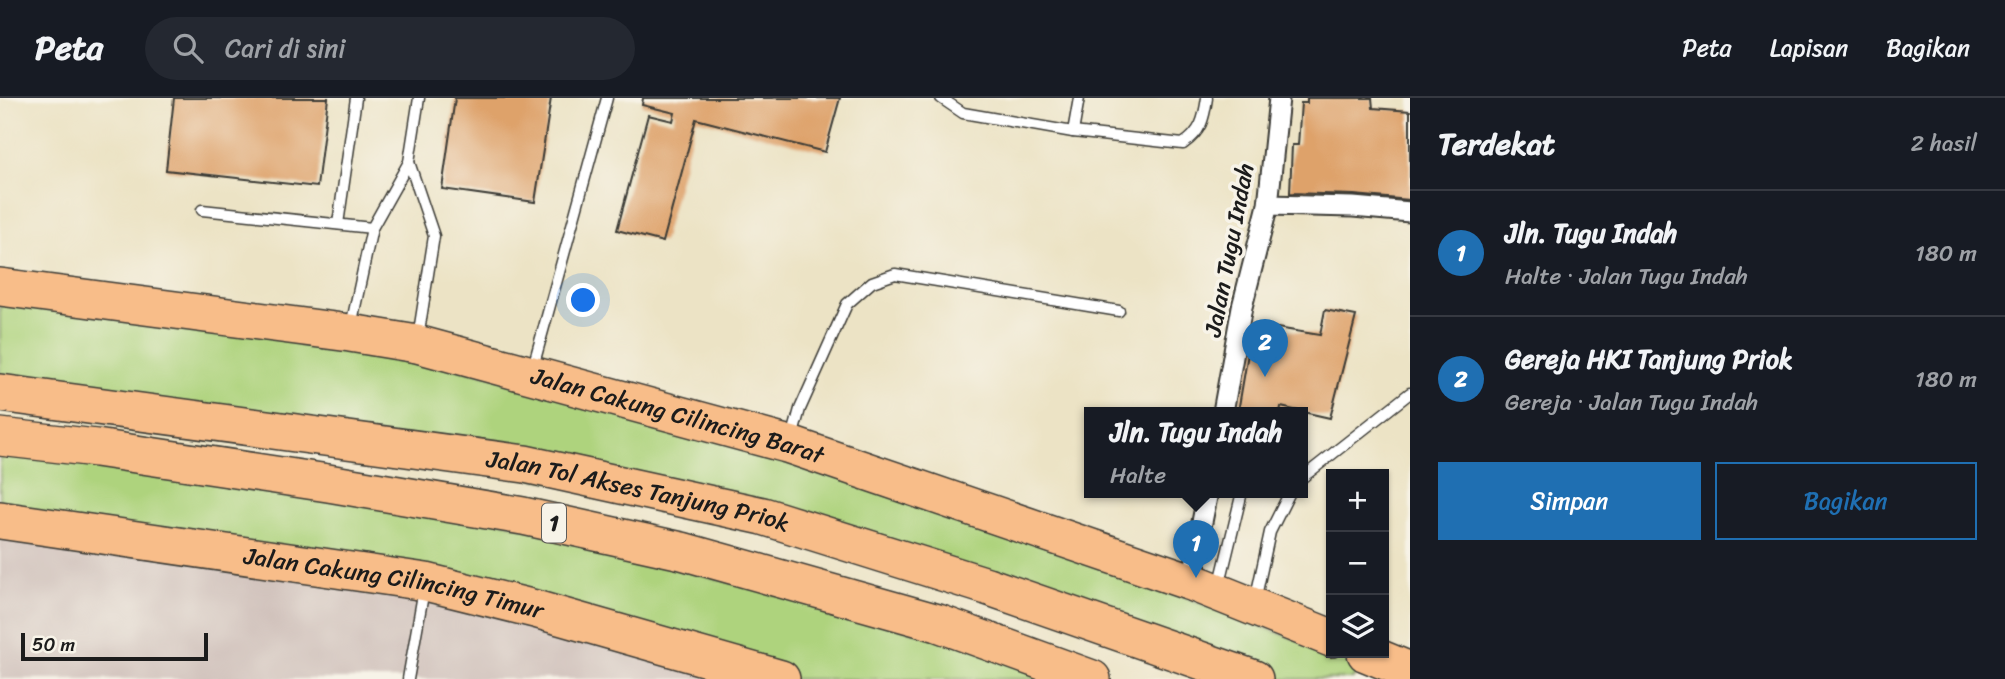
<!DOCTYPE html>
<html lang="id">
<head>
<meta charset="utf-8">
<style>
	:root { --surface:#171b24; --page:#242831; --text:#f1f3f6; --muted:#9ea1a6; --line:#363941; --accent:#1f6fb2 }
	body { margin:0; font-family:Sriracha,sans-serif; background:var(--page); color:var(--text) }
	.controls { position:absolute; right:21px; bottom:21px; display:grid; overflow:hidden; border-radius:0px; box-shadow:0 2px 5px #0004 }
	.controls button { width:63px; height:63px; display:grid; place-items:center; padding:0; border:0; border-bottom:2px solid var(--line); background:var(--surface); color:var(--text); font:35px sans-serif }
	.scale { position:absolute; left:21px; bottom:18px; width:187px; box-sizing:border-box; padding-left:7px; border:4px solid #1c1c1c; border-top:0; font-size:19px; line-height:24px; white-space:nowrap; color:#1c1c1c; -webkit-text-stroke:5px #f7f3e8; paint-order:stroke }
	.you { position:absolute; left:584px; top:203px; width:24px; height:24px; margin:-18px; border:5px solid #fff; border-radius:50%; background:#1a73e8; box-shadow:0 0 0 10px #1a73e833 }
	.badge { display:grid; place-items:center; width:46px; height:46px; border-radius:50%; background:var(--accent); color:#fff; font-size:23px; font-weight:700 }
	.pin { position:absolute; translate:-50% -58px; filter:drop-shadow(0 2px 4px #0008) }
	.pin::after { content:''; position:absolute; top:37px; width:24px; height:21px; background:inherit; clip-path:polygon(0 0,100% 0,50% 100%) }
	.popup { position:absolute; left:1084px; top:309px; width:224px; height:91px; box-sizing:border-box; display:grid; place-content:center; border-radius:0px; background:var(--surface); filter:drop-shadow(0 2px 5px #0005); font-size:23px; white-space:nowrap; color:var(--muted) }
	.popup b { font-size:26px; color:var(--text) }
	.popup::after { content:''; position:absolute; left:50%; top:100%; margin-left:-14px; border:14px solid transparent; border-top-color:var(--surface) }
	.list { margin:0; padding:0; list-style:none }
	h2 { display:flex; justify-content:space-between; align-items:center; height:91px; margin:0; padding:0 28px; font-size:30px }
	h2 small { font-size:23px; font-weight:400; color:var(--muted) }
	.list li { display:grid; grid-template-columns:46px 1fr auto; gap:21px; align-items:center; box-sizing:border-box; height:126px; padding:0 28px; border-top:2px solid var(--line) }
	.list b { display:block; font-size:26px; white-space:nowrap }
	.list p { margin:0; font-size:23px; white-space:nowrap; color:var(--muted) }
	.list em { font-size:23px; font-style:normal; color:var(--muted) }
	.actions { display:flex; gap:14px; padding:21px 28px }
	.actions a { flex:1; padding:16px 0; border:2px solid var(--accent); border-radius:0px; text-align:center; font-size:24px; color:var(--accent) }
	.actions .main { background:var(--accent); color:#fff }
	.icon { flex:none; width:38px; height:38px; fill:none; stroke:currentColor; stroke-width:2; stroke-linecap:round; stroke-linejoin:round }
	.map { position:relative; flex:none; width:1410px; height:581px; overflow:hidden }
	header { display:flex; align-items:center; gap:42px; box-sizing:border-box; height:98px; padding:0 35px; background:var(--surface); border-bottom:2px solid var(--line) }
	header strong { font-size:33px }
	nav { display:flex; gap:38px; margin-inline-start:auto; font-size:24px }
	.search { width:490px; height:63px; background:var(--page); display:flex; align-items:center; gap:18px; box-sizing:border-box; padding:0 24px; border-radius:38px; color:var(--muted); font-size:26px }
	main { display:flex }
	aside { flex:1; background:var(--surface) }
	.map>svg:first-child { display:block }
	.industrial { fill:#cfc0ba }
	.green { fill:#aed37d; stroke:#65784c; stroke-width:2 }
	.building { fill:#dea26b }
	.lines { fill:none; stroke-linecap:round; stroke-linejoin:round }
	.lane-casing { stroke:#3b3a35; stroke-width:13 }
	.street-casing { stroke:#3b3a35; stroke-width:23 }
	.highway-casing { stroke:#3b3a35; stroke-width:40 }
	.lane { stroke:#fff; stroke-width:10 }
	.street { stroke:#fff; stroke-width:19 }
	.highway { stroke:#f8bd89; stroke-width:37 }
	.labels { text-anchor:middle; stroke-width:7; stroke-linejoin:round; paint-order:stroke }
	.shield { fill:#f7f3e8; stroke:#5e5c59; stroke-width:2 }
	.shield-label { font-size:23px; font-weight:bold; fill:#1c1c1c }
	.street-label { font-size:24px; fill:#1c1c1c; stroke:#f7f3e8 }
</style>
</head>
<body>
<header>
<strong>Peta</strong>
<div class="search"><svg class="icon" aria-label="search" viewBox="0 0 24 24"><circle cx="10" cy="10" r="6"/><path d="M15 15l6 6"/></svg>Cari di sini</div>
<nav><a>Peta</a><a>Lapisan</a><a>Bagikan</a></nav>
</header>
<main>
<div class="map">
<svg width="1410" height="581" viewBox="0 0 1410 581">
	<rect width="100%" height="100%" fill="#f7f3e8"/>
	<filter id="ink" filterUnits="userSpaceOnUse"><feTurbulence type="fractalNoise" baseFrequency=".0143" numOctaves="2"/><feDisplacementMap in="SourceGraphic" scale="14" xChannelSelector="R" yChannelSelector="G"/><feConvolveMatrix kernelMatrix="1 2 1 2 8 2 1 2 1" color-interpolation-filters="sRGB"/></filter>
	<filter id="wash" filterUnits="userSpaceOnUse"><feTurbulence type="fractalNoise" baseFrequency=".00686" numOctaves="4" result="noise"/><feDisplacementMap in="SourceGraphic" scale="28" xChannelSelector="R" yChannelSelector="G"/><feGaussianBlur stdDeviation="1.57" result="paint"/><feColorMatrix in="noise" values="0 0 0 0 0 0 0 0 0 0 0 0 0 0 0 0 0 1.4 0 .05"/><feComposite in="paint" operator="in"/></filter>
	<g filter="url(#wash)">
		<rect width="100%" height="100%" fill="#ece3c5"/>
		<path class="industrial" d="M0,427L223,454L786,581H0Z"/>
		<g class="green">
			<path d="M0,190L245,221L790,347L1331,555H1366L1353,581H1253L763,418L0,295Z"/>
			<path d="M0,340L410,399L1092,581H783L486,499L0,422Z"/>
		</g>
		<g id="blocks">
			<g class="building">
				<path d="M174,0H328L317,89L166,72Z"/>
				<path d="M455,0H551L535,104L442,91Z"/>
				<path d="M643,0H840L825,54L696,21L663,144L617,132L648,17L673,23L675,15L642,7Z"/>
				<path d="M1307,0H1372L1373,10L1410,13V102L1354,97L1290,95L1292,47H1298L1301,5H1307Z"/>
				<path d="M1325,212L1356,218L1330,320L1281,309L1280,314H1238L1253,226L1320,237Z"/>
			</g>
		</g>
	</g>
	<g filter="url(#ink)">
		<use href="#blocks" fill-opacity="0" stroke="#3b3a35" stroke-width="2"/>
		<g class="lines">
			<g class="lane-casing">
				<g id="lane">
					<path d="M941,0L963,15L1073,34L1079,0"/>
					<path d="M1073,34L1183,46C1201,34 1204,21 1207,0"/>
					<path d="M409,64L434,138L418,240"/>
					<path d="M202,112L372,130"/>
					<path d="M338,126L356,0"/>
					<path d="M351,228L372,130L409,64L419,0"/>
					<path d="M533,269L607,0"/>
					<path d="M792,340L800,311L847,206L872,184L895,176L1119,213"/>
					<path d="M1303,379L1410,295"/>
					<path d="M1219,489L1242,394"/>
					<path d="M1255,503L1270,434L1290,394"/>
					<path d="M408,581L424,491"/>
				</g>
			</g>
			<g class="street-casing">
				<g id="street">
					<path d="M1268,107L1353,109L1410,114"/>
					<path d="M1223,314L1242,209L1268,107L1279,0"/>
					<path d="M1194,485L1197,449L1208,394"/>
				</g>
			</g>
			<g class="highway-casing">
				<g id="highway">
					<path id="s1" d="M0,189L350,235L417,246L790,347L1194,485L1331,540"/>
					<path id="s2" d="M0,295L525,366L763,418L987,488L1254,581"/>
					<path d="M0,339L96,350L328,385L523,418L682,453L938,525L1092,581"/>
					<path id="s3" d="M0,422L426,484L535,511L781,581"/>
					<path d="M1366,555L1410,573"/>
				</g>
			</g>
			<use href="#lane" class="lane"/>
			<use href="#street" class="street"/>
			<use href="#highway" class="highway"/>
		</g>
	</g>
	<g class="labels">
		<rect class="shield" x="542" y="405.5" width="24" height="39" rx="5"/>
		<g class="shield-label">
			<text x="554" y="433">1</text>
		</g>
		<g class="street-label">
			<text transform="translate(1229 152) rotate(-79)" y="8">Jalan Tugu Indah</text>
			<text dy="8" stroke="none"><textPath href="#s1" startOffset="691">Jalan Cakung Cilincing Barat</textPath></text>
			<text dy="8" stroke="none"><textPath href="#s2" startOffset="646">Jalan Tol Akses Tanjung Priok</textPath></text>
			<text dy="8" stroke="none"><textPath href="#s3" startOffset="399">Jalan Cakung Cilincing Timur</textPath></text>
		</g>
	</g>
</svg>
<div class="controls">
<button>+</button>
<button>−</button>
<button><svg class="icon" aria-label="layers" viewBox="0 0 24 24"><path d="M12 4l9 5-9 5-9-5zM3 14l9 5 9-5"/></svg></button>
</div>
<div class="scale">50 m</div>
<div class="you"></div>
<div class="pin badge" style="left:1196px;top:480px">1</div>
<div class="popup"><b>Jln. Tugu Indah</b>Halte</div>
<div class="pin badge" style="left:1265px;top:279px">2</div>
</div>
<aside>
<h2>Terdekat<small>2 hasil</small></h2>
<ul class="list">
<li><span class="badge">1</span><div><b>Jln. Tugu Indah</b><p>Halte · Jalan Tugu Indah</p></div><em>180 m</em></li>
<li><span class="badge">2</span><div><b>Gereja HKI Tanjung Priok</b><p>Gereja · Jalan Tugu Indah</p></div><em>180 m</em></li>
</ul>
<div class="actions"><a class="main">Simpan</a><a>Bagikan</a></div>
</aside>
</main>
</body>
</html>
